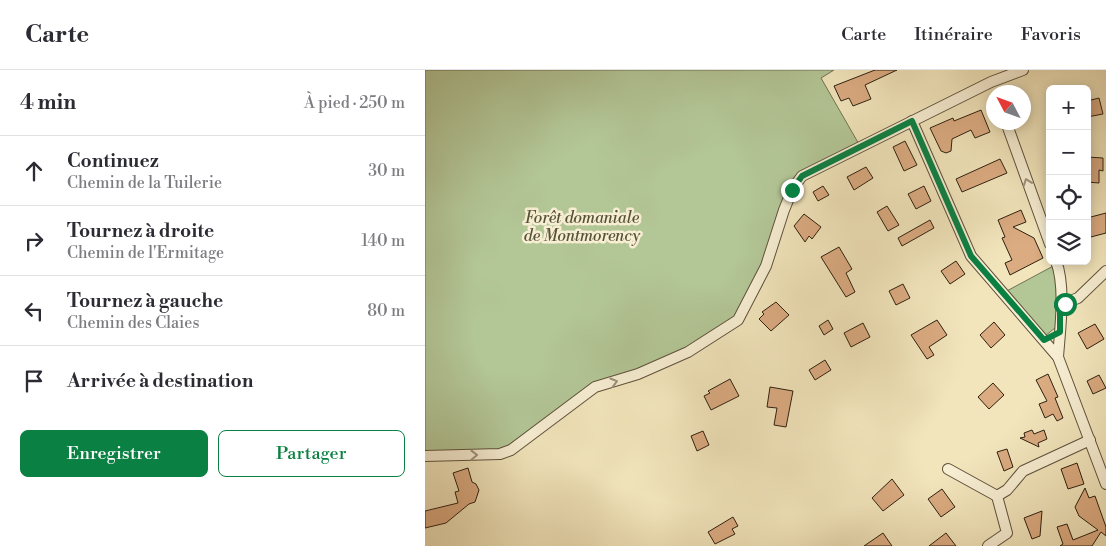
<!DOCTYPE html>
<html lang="fr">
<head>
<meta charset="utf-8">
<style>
	:root { --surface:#fff; --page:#f7f7f7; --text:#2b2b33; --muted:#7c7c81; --line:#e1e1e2; --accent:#0b8043 }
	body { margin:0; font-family:"Libre Bodoni",serif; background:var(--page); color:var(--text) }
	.controls { position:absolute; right:15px; top:15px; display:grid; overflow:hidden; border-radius:8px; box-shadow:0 2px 12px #0003 }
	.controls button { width:45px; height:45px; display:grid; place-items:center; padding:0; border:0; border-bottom:1px solid var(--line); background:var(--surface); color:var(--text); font:25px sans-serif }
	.compass { position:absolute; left:561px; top:15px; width:45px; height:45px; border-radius:50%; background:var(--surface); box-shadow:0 2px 12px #0003; rotate:311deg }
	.stop { position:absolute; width:15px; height:15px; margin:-11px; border:4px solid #0b8043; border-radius:50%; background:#fff }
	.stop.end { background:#0b8043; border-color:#fff; box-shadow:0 1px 5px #0008 }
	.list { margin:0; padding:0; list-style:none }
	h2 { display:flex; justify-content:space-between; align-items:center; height:65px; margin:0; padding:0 20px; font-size:21px }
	h2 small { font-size:16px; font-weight:400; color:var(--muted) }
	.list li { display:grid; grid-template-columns:32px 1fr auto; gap:15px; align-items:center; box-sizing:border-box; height:70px; padding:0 20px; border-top:1px solid var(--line) }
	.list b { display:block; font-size:19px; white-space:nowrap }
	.list p { margin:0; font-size:16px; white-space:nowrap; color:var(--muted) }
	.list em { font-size:16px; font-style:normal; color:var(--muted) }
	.actions { display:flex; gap:10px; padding:15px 20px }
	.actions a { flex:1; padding:11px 0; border:1px solid var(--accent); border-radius:8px; text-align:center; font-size:18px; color:var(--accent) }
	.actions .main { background:var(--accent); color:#fff }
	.icon { flex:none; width:28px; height:28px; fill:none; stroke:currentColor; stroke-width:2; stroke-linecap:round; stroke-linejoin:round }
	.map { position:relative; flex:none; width:681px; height:476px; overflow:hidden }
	header { display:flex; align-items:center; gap:30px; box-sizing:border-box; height:70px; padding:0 25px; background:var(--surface); border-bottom:1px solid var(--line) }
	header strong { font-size:24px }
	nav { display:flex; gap:28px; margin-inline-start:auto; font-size:18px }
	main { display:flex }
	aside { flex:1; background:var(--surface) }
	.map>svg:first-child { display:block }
	.green { fill:#b3c696; stroke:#707353 }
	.building { fill:#dbab81; stroke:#2e2010 }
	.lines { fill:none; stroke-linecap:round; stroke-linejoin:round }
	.minor-casing { stroke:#5f513b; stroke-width:12 }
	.minor { stroke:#f7eed3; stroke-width:10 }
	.oneway { stroke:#9d917b }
	.route { stroke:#0b8043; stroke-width:6 }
	.labels { text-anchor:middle; stroke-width:5; stroke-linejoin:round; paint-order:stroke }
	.park-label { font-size:16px; font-style:italic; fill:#565238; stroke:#f7eed3 }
</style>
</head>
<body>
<header>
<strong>Carte</strong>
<nav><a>Carte</a><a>Itinéraire</a><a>Favoris</a></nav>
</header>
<main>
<aside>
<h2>4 min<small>À pied · 250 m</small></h2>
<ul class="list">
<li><svg class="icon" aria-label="ahead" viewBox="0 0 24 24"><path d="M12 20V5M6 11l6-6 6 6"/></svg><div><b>Continuez</b><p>Chemin de la Tuilerie</p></div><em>30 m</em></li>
<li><svg class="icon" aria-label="right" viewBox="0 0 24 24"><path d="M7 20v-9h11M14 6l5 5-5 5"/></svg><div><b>Tournez à droite</b><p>Chemin de l'Ermitage</p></div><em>140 m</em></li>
<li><svg class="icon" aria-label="left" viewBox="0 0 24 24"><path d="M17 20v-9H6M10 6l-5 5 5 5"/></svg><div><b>Tournez à gauche</b><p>Chemin des Claies</p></div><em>80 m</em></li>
<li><svg class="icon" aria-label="arrive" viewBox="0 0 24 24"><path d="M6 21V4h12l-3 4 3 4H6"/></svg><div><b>Arrivée à destination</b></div></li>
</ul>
<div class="actions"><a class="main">Enregistrer</a><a>Partager</a></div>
</aside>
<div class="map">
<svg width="681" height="476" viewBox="0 0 681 476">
	<rect width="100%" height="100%" fill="#f2e5bc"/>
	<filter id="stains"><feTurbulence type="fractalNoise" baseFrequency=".004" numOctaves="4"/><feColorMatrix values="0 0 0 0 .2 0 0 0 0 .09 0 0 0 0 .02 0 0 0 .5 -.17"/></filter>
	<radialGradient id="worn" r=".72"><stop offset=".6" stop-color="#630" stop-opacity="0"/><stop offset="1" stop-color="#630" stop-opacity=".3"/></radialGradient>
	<g class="green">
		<path d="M0,0H409L396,8L435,76L377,106L313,250L263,282L175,316L86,380L0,386Z"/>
		<path d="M632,194L635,254L620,266L578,223Z"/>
	</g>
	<g class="building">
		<path d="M450,0H472L440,15L446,29L428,36L424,28L416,31L409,16Z"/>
		<path d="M674,28L678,44L662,47V31Z"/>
		<path d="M556,40L565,62L550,68L546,60L527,69L526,81L521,83L516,81L505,58L528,48L529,51Z"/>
		<path d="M480,71L492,95L479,101L468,77Z"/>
		<path d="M662,87L678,88V101L674,100V113L662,112Z"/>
		<path d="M575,89L582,103L537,122L531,109Z"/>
		<path d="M441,97L448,108L429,120L422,107Z"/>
		<path d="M398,116L404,125L393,131L388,122Z"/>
		<path d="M499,116L506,131L491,139L483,124Z"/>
		<path d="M462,136L474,155L463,161L452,142Z"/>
		<path d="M596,140L601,152L588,157L609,168L618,188L585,205L580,193L587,190L577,168L580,167L573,150Z"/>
		<path d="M681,143V163L662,168V148Z"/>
		<path d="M379,144L396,157L387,169L384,166L380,172L369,156Z"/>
		<path d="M505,150L509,158L477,176L473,168Z"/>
		<path d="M414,177L427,199L421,203L430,222L421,227L396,187Z"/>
		<path d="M531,191L540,204L525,214L516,201Z"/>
		<path d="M478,214L485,228L471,235L464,221Z"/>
		<path d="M351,232L364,245L346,261L334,249L339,244L337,242Z"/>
		<path d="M403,250L408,259L399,265L394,256Z"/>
		<path d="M512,250L522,265L504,277L509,285L502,289L486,265Z"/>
		<path d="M569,252L580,265L566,278L555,265Z"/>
		<path d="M438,253L445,267L426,277L419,263Z"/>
		<path d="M670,254L679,269L662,279L653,263Z"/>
		<path d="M400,290L406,300L390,310L384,300Z"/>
		<path d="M623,304L633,327L630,328L638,348L632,351L628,344L620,348L614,334L622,331L611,310Z"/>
		<path d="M674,305L681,318L668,324L662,311Z"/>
		<path d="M305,309L314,326L286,340L279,326L285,323L283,321Z"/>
		<path d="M568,313L579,325L564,339L553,327Z"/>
		<path d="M345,317L368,321L361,357L349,355L352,338L342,337Z"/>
		<path d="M607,360L609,364L619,360L622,369L613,373L614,377L595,368L600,367L599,363Z"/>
		<path d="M278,361L284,375L272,381L266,366Z"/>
		<path d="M582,379L588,397L579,401L572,382Z"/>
		<path d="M652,393L659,414L643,419L636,399Z"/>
		<path d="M43,398L47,412L51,414L54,420L50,432L44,434L21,453L0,458V441L33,433L30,422L34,421L28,403Z"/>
		<path d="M467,409L479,425L458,441L447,428Z"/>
		<path d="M660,418L664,428L670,426L681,457V466L676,462L667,476H635L638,474L632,457L642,454L648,470L673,460L654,446L650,437Z"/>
		<path d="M517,419L530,437L516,447L503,429Z"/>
		<path d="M617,441L615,466L607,469L599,448Z"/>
		<path d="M308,447L313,456L307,459L310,464L290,474L283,462Z"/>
		<path d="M458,463L467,476H439Z"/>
		<path d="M521,463L531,476H504Z"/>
	</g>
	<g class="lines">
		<g class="minor-casing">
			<g id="minor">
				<path d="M487,51L546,186L633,287L681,414"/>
				<path d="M581,52L625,174"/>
				<path d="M631,191C641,217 635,260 633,287"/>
				<path d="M635,235L653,228L681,201"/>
				<path d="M0,386L75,384L86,380L170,317L213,304L263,282L313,250L341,196L359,140L368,118L377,106L566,12L598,0"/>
				<path d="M523,399L572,426L582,420L598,401L665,370"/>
				<path d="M563,476L582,463L572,426"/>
			</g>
		</g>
		<use href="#minor" class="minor"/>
	</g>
	<defs><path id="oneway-chevron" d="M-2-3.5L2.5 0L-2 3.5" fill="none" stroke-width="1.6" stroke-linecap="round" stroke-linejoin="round" transform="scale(1.25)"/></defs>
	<g class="oneway">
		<use href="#oneway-chevron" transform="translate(602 112) rotate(-110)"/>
		<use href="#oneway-chevron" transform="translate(189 312) rotate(-16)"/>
		<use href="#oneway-chevron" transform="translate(49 385) rotate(-1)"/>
	</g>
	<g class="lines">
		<path class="route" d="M367,120L377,106L487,51L546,186L619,270L635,262V235L640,234"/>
	</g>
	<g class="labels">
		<g class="park-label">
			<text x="157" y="153">Forêt domaniale<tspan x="157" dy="18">de Montmorency</tspan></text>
		</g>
	</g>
	<rect width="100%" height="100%" filter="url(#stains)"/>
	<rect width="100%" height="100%" fill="url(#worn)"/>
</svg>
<div class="controls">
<button>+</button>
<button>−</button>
<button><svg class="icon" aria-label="locate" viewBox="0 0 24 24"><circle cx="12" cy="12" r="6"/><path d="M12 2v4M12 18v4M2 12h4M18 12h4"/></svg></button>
<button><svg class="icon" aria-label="layers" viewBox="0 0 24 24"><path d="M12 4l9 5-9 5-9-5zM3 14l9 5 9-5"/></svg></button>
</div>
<svg class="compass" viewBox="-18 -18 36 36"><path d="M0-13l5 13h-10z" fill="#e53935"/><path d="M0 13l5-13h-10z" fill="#7c7c81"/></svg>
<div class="stop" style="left:640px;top:234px"></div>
<div class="stop end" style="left:367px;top:120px"></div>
</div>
</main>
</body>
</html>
